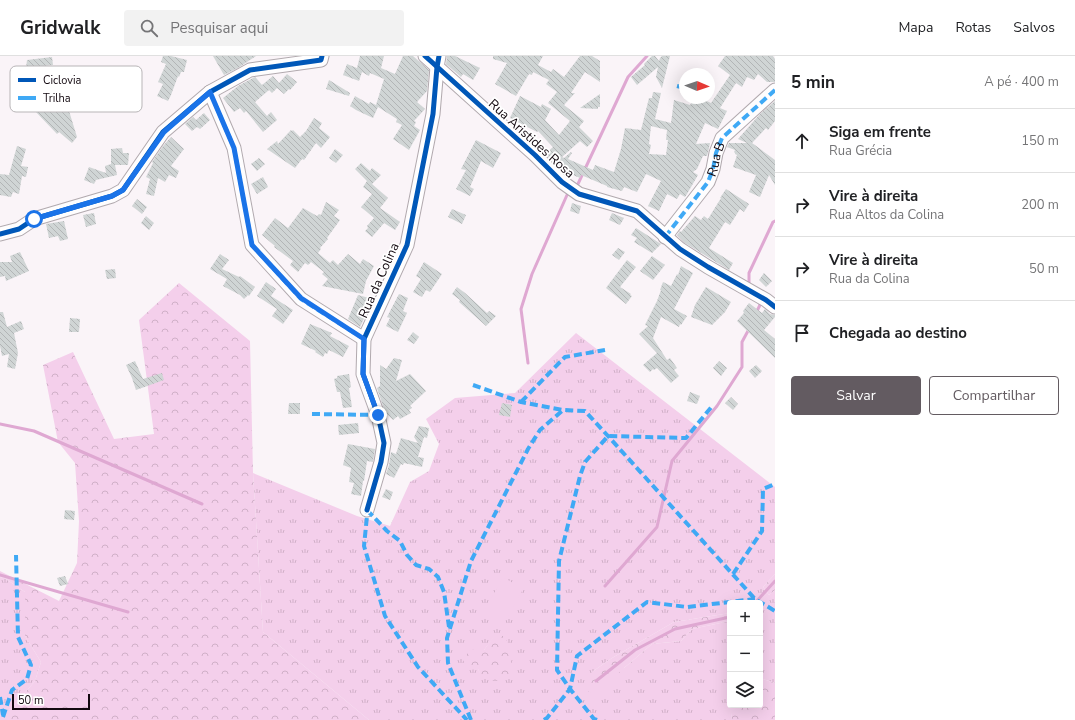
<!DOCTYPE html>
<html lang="pt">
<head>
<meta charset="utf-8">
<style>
	:root { --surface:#fff; --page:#f2f2f2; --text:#202124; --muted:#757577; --line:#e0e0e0; --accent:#635b61 }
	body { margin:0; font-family:"Nunito Sans",sans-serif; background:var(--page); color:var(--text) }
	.controls { position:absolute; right:12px; bottom:12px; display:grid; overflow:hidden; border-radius:4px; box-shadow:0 4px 16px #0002 }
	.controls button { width:36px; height:36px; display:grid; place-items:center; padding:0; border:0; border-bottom:1px solid var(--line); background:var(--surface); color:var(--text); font:20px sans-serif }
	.compass { position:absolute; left:679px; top:12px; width:36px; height:36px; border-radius:50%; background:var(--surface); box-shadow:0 4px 16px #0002; rotate:92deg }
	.scale { position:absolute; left:12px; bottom:10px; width:78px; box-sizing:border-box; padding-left:4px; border:2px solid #12080f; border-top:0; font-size:11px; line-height:14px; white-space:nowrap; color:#12080f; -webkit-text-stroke:3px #fff; paint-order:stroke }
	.stop { position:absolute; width:12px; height:12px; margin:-9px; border:3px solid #1a73e8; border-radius:50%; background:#fff }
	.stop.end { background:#1a73e8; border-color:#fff; box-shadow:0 1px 4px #0008 }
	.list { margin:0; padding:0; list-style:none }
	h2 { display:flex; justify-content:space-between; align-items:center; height:52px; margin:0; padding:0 16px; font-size:17px }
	h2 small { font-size:13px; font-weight:400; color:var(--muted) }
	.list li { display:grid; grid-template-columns:26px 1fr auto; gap:12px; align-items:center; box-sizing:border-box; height:64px; padding:0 16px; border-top:1px solid var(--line) }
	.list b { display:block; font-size:15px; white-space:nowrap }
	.list p { margin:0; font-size:13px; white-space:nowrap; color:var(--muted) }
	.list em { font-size:13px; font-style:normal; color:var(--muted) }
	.actions { display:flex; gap:8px; padding:12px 16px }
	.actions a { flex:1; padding:9px 0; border:1px solid var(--accent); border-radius:4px; text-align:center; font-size:14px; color:var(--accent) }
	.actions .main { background:var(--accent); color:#fff }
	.icon { flex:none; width:22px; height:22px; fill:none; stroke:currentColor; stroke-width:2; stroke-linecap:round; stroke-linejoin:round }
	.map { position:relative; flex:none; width:775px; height:664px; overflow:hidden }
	header { display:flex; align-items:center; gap:24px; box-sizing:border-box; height:56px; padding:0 20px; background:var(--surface); border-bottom:1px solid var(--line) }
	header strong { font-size:19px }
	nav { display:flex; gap:22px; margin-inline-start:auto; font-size:14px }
	.search { width:280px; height:36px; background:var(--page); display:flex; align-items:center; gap:10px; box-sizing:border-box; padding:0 14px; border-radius:4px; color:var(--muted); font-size:15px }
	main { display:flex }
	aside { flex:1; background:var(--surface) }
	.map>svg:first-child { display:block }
	.grass { fill:url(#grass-tufts); fill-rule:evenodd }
	.forest { fill:url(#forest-crowns) }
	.pitch { fill:#f4cfeb }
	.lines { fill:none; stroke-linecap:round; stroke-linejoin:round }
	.stream { stroke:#dfa8d2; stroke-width:3 }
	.building { fill:url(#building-back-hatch); fill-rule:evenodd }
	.minor-casing { stroke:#b1a9ae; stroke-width:15 }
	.minor { stroke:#fefdfe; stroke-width:13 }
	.quiet { stroke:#3fa9f5; stroke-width:4; stroke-dasharray:8 4; stroke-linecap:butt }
	.cycleway-casing { stroke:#fff; stroke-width:8 }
	.cycleway { stroke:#0057b8; stroke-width:5 }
	.route { stroke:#1a73e8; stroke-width:5 }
	.labels { text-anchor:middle; stroke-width:3.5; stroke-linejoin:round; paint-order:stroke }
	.street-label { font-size:13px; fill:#12080f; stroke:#fff }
	.key { fill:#fff; stroke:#b8b5b7; stroke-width:1 }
	.key-label { font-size:11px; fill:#12080f }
</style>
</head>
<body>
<header>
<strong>Gridwalk</strong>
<div class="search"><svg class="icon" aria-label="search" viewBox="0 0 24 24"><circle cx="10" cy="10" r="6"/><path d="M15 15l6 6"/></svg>Pesquisar aqui</div>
<nav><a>Mapa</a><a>Rotas</a><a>Salvos</a></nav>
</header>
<main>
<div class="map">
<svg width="775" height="664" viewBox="0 0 775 664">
	<defs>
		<pattern id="grass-tufts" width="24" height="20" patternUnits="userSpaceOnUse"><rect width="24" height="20" fill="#f4cfeb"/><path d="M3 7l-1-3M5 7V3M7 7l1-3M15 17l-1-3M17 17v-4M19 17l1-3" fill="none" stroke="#d0b0c8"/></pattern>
		<pattern id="forest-crowns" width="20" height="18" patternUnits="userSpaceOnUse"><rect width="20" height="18" fill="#f4cfeb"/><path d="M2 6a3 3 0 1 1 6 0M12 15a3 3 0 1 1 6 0" fill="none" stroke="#d0b0c8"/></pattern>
		<pattern id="building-back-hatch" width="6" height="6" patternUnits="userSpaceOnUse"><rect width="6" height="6" fill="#d0d5d5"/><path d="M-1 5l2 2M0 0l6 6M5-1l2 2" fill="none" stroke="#b2b5b6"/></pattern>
	</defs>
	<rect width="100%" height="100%" fill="#faf4f8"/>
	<g class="grass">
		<path d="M576,277L775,431V518L763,531L769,539L775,534V627L760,622V547H730V557L674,566L612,602L592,616L624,612L652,588L681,585L692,573L730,565V640L732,664H369L263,576L253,417L357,460L390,470L410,426L429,415L439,388L426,363L455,342L515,337ZM494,581L483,622L478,613L484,594Z"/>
		<path d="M3,521L25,536V580L41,606L35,625L11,653L0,655V522Z"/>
	</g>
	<g class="forest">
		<path d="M179,227L250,285L253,417L263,576L369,664H0V655L11,653L35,625L41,606L25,580V536L3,521L0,522V515L59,545L77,507L79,465L75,407L58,386L43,309L73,296L114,383L154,378L139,264Z"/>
		<path d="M775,518V534L769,539L763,531Z"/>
		<path d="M730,557V565L692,573L681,585L652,588L624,612L595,639L588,636L592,616L612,602L674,566Z"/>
		<path d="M494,580H504L512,594L510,622L495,625L482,622L478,613L468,614L463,604L470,593L484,594Z"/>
		<path d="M760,622L775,627V664H732L730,649H760Z"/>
	</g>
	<path class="pitch" d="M503,521L523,533L502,571L482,559Z"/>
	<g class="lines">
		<g class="stream">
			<path d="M577,130L628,21L647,0"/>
			<path d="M749,229V217L773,166L775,165"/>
			<path d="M756,257L760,249L759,246"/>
			<path d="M528,307L521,253L532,218L567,139"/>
			<path d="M0,368L34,375L202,448"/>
			<path d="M0,519L128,556"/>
			<path d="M605,530L657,471L672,405L717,350L742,311V286L749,273"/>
			<path d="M755,547L775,525"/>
			<path d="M596,625L635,594L675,573L730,561"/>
		</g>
	</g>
	<g class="building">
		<path d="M163,0H171L187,4L184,16H181L179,21L178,20L171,39L168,45L157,40L163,28L158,26L166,8L161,6Z"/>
		<path d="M213,0H256L238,12L224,19Z"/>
		<path d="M360,0H384L381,12L395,18L403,0H413L429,14L427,35L417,46L425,53L414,65L416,66L414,70L420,74L409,94L393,83L402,69L396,66L397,63L378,51L373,62L356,54L350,50L355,40L369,48L370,46L376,49L384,23L370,17L369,20L362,16L359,25L343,19L347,8L357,12Z"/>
		<path d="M447,0H455L480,12L473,24L463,18L461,21L446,8Z"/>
		<path d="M493,0H543L538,9L551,16L553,13L564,21L580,0H592L600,5V26L585,16L571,37H575L564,49L584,65L579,71L593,85L587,91L580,85L562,101L564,102L571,96L572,97L568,103L593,114L595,109L614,116L621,93L625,72L641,74L649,42H652L653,36L661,37L655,63L671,67L674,44L690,49L695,42H700L711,47L730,19L718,10L725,0H773L775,3V26H767L758,18L754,24L747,21L742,31L736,27L720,52L727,55L718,73L705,67L696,88L710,87L709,92L707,100H703L697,113L693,116L698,119L687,138L685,141L680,138L677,143L667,138L659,155L648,150L661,125L646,118L637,136L624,131L622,135L607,131V130L581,119L580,122L561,114L545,98L553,91L538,75L537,76L510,62L520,40L541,51L542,48L551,53L545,64L559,79L570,65L548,47L557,36L546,28L549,24L533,16L532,19L529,18L516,40L495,28L507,7L493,3ZM651,70L667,74L666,84H668L666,99L649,98L651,89L649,88Z"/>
		<path d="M652,0H655L659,5L660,2L662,0H670L662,32L656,21L658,11L637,29L631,21L645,9L644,8Z"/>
		<path d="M52,1L53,9L26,12L27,4Z"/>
		<path d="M287,18L297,26L290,34L289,33L284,38L277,32L272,37L269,34L255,46L267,60L271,56L277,64L263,76L246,55L244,57L240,52L234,56L223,42L238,30L253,22L255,21L262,29L273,20L279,27Z"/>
		<path d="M58,19L77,81L72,87L59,76L57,78L35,55L47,48L37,25Z"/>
		<path d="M329,24L350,37L349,40L326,33Z"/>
		<path d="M600,38V51H598V53L580,52Z"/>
		<path d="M775,45V65L768,74L766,72L752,87L775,104V129L769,119L760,141L749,136L756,119L733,111L737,99L735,98V97L734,96L735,94L727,91L729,87H747L738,83L760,58Z"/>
		<path d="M204,57L210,64L200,73L197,71L192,75L185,68L193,61L196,64Z"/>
		<path d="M314,62L322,67L319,72L330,81L321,92L316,87L304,104L302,103L295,112L267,93L277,85L278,88L291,74L292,75L293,74L300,81L306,75Z"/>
		<path d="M171,81L184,93L171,110L179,115L176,122L169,119L165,126L158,122L154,140L146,138L150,123L146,121L153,107L152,106L163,90Z"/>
		<path d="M476,84L501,97L493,112L481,105L470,131L474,133L470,140L456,133L466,114L461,113Z"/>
		<path d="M17,90L26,93L21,110L28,111L26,121L22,120L19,138L13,136L11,141L0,139V118L9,119Z"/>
		<path d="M122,92L123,97H129L128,109H115L117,119L96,124L94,128L84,124L89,111L106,117L105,110L111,108V93Z"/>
		<path d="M335,93L343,99L336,107L329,102Z"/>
		<path d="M259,102L265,108L257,115L251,108Z"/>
		<path d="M361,107L370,115L372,112L381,119L372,128L388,142L380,152L400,166L395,174L384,167L372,181L365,175L368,172L367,170L374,162L361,151L372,138L363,131L367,125L355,113Z"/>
		<path d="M263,121L268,131L257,138L251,128Z"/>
		<path d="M726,133L749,148L744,156L740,153L730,169L725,166L709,192L733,207L729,214L685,187L677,179L680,175L681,176L695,160L701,164L704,160L708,163L721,142H720Z"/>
		<path d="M137,143L147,151L142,158L132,150Z"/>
		<path d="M326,146L339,154L334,160L340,164L327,182L328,183L320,192L321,193L318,197L330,207L333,204L338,209L348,198L360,208L363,203L374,210L366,225L363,238L322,230L328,223L322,218L324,216L311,206L308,209L305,207L298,216L290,209L293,205L274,191L275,190L262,179L275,162L288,172L303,152L317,160L319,158L321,159Z"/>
		<path d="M572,147L581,150L579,158L570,155Z"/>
		<path d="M452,153L466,159L462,168L448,161Z"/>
		<path d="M94,157L96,168L86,171L83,159Z"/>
		<path d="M612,157L624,162L620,169L609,164Z"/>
		<path d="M146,160L154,167L149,174L141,167Z"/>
		<path d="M64,165L68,183L60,185L58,180L49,182L46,168Z"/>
		<path d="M636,172L661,188L652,197L634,186L637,182L631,179Z"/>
		<path d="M618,192L625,196L619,204L612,199Z"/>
		<path d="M20,196L29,215L6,225L5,220L0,221V206H12L10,200Z"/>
		<path d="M220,198L229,204L222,213L239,221L240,220L255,231L249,240L248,239L244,243L240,239L223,230L227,223L210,213Z"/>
		<path d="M652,200L665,209L653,224L640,215Z"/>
		<path d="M627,204L636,211L620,231L631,238L630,239L632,240L626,248L606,232Z"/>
		<path d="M424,206L442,218L430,236L426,234L422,241L413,236L421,223L416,220Z"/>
		<path d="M681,210L693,217L674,253L687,260L681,269L680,268L679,271L661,261L653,282L667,304L670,302L677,312L674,314L679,320L671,327L657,312L654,314L653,313L650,316L643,309L657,297L639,278L648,270L645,269L657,245L661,234H660L663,226L671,230L677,218L678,219Z"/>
		<path d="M115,213L116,222L107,223L105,214Z"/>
		<path d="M764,217L772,225L766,231L759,224Z"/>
		<path d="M266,226L276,233L271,240L293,254L283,268L272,260L277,253L257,240Z"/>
		<path d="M457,231L465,237L487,257L489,255L496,260L486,270L459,246L460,244L452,238Z"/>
		<path d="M706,231L731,246L725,256L712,269L691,261L695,249Z"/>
		<path d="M399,238L408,242L403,255L407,257L398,276L386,270L390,262L387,261Z"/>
		<path d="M358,239L369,242L367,246L371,248L360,271L348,263Z"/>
		<path d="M749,247L762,257L765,253L770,258L775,259V261L764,274L775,283V302L737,265L744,257L743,255Z"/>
		<path d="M0,256H3L7,271L21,265L24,273L14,277L18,297L15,313L7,311L9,298L2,300L0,290Z"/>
		<path d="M70,262L80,263L79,276H69Z"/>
		<path d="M310,268L332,277L330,280L349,290L343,301L329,294L327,298L325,297L323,301L315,296L316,295L301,288Z"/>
		<path d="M413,276L419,281L414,288L407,284Z"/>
		<path d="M394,302L402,304L396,325L410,318L426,335L410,350L412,352L409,354L411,357L400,363L398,360L393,364L385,356L377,332L380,330V309L386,313Z"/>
		<path d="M135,305L143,323L162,317L164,324L136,334L132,322L126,309Z"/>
		<path d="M719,305L727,312L721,320L713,312Z"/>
		<path d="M756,309L762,315L755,322L749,315Z"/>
		<path d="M349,318L351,331L349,332L352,351L343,352L340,336H337L334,323L337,322V320Z"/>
		<path d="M690,336L700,340L697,348L687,345Z"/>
		<path d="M731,341L738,348L733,354L725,347Z"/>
		<path d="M289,347H300V358H288Z"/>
		<path d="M502,347L512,349L510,361L499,359Z"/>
		<path d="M358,367L359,377L339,379L338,369Z"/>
		<path d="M419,370L429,372L427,382L424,381L418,401L424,402L422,411L404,407L403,409L401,408L394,422L386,418L389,409L391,396L396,398L401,382L418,387L414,381Z"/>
		<path d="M348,388L375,393L373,406L367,405L364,425H363L361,440L351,438L354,427L349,426L351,412L343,409Z"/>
		<path d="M386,433L393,436L390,444L382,441Z"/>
		<path d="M65,454L75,455L74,464L64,463Z"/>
		<path d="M65,520L68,528L60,530L57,522Z"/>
	</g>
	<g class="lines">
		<g class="minor-casing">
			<g id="minor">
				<path d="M425,0L535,99L562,126L579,138L637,155L680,193L708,211L766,244L775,251"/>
				<path d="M210,36L234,92L252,189L301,243L364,283"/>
				<path d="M0,178L19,173L34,163L112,140L123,134L163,76L210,36L250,14L321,4L322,0"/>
				<path d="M665,181L708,126L713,113L716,97L722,82L775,34"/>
				<path d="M367,454L381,406L384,387L378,359L363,318L364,283L407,189L433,58L437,11L439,0"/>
			</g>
		</g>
		<use href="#minor" class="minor"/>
		<g class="quiet">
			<path d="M677,30L685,32"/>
			<path d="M210,36L234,92L252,189L301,243L364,283"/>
			<path id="s1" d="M665,181L708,126L713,113L716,97L722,82L775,34"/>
			<path d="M473,329L521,346L563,354"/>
			<path d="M521,346L565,301L605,294"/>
			<path d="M312,358L378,359"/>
			<path d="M368,450L364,490L385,560L418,611L467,664"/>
			<path d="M367,454L387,475L400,485L407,499L416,509L429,513L438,521L444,536L449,571"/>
			<path d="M733,518L762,475L763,433L775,428"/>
			<path d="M0,641L3,659"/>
			<path d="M3,661L12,634L27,623L31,609L18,581L16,499"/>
			<path d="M471,664L448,607L447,582L471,505L528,393L540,374L563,354L585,355L608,380L755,543L775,555"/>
			<path d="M544,664L547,662L570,633L577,600L647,546L687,551L755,543"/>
			<path d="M597,664L594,663L570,633L557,614L559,505L580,420L585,406L608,380L686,382L713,349"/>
		</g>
		<g class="cycleway-casing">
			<g id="cycleway">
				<path d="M425,0L535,99L562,126L579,138L637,155L680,193L708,211L766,244L775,251"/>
				<path d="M0,178L19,173L34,163L112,140L123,134L163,76L210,36L250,14L321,4L322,0"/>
				<path d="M367,454L381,406L384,387L378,359L363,318L364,283L407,189L433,58L437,11L439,0"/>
			</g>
		</g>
		<use href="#cycleway" class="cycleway"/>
	</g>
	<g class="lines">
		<path class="route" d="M34,163L112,140L123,134L164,76L210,36L234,92L252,189L301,242L364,283L363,318L378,359"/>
	</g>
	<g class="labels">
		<g class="street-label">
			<text transform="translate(532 82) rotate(42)" y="5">Rua Aristides Rosa</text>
			<text dy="5" stroke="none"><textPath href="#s1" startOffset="94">Rua B</textPath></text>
			<text transform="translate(378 224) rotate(-66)" y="5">Rua da Colina</text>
		</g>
	</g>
	<rect x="10" y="10" width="132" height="46" rx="6" class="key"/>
	<rect x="18" y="22" width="18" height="4" fill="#0057b8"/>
	<rect x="18" y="40" width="18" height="4" fill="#3fa9f5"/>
	<g class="key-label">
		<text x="43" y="28">Ciclovia</text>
		<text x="43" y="46">Trilha</text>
	</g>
</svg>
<div class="controls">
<button>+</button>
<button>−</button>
<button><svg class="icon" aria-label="layers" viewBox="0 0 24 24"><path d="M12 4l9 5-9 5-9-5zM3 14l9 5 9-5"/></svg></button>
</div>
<svg class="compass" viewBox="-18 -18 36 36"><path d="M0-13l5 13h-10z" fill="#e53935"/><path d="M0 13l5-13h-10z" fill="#757577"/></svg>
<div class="scale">50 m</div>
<div class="stop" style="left:34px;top:163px"></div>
<div class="stop end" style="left:378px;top:359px"></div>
</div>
<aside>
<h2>5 min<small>A pé · 400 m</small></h2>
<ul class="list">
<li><svg class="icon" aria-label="ahead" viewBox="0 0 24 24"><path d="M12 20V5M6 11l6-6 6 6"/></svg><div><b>Siga em frente</b><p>Rua Grécia</p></div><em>150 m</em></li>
<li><svg class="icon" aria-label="right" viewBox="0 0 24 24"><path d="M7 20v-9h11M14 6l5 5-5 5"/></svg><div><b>Vire à direita</b><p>Rua Altos da Colina</p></div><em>200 m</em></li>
<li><svg class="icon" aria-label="right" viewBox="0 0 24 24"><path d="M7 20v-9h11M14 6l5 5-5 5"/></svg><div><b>Vire à direita</b><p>Rua da Colina</p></div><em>50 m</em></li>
<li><svg class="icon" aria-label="arrive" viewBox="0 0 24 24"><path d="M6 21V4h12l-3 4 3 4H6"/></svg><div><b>Chegada ao destino</b></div></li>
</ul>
<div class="actions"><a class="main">Salvar</a><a>Compartilhar</a></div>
</aside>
</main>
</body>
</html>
